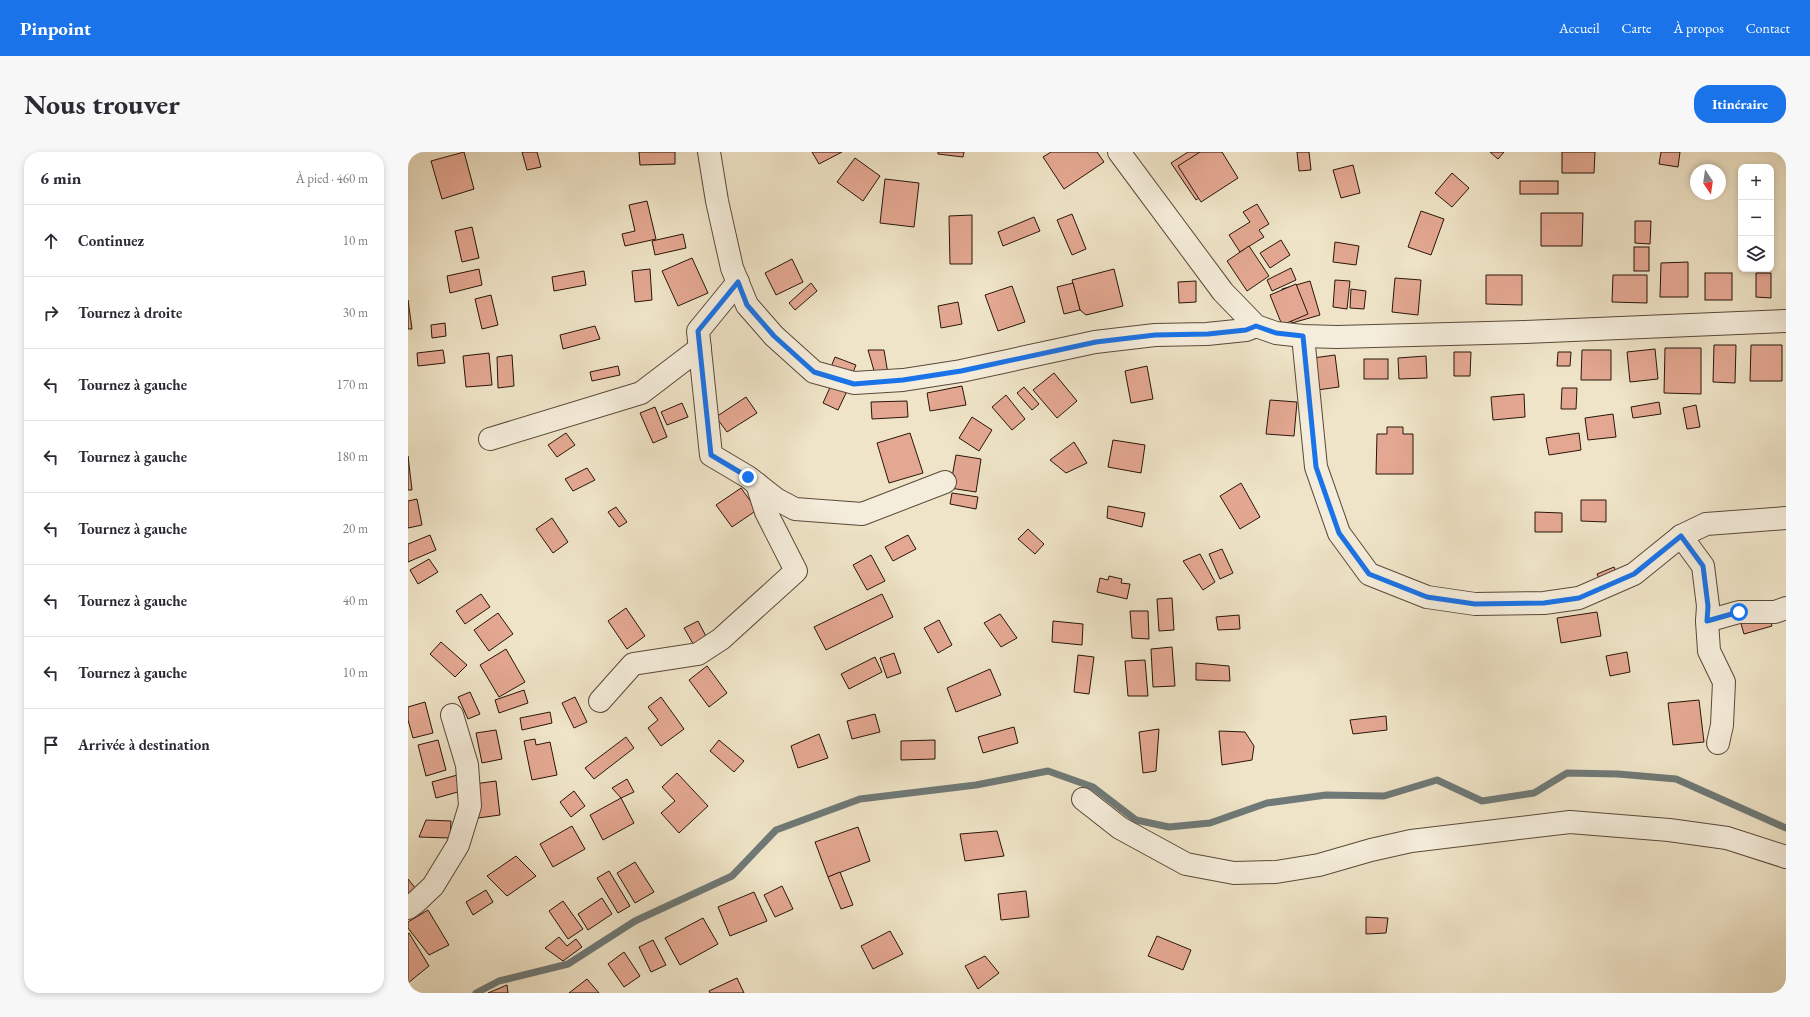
<!DOCTYPE html>
<html lang="fr">
<head>
<meta charset="utf-8">
<style>
	:root { --surface:#fff; --page:#f7f7f7; --text:#2b2b33; --muted:#7c7c81; --line:#e1e1e2; --accent:#1a73e8 }
	body { margin:0; font-family:"EB Garamond",serif; background:var(--page); color:var(--text) }
	.controls { position:absolute; right:12px; top:12px; display:grid; overflow:hidden; border-radius:8px; box-shadow:0 2px 6px #0003 }
	.controls button { width:36px; height:36px; display:grid; place-items:center; padding:0; border:0; border-bottom:1px solid var(--line); background:var(--surface); color:var(--text); font:20px sans-serif }
	.compass { position:absolute; left:1282px; top:12px; width:36px; height:36px; border-radius:50%; background:var(--surface); box-shadow:0 2px 6px #0003; rotate:167deg }
	.stop { position:absolute; width:12px; height:12px; margin:-9px; border:3px solid #1a73e8; border-radius:50%; background:#fff }
	.stop.end { background:#1a73e8; border-color:#fff; box-shadow:0 1px 4px #0008 }
	.list { margin:0; padding:0; list-style:none }
	h2 { display:flex; justify-content:space-between; align-items:center; height:52px; margin:0; padding:0 16px; font-size:17px }
	h2 small { font-size:13px; font-weight:400; color:var(--muted) }
	.list li { display:grid; grid-template-columns:26px 1fr auto; gap:12px; align-items:center; box-sizing:border-box; height:72px; padding:0 16px; border-top:1px solid var(--line) }
	.list b { display:block; font-size:15px; white-space:nowrap }
	.list em { font-size:13px; font-style:normal; color:var(--muted) }
	.icon { flex:none; width:22px; height:22px; fill:none; stroke:currentColor; stroke-width:2; stroke-linecap:round; stroke-linejoin:round }
	.map { position:relative; flex:none; width:1378px; height:841px; overflow:hidden; border-radius:16px }
	header { display:flex; align-items:center; gap:24px; box-sizing:border-box; height:56px; padding:0 20px; background:var(--accent); color:#fff }
	header strong { font-size:19px }
	nav { display:flex; gap:22px; margin-inline-start:auto; font-size:14px }
	.intro { display:flex; align-items:center; justify-content:space-between; box-sizing:border-box; height:96px; padding:0 24px }
	h1 { margin:0; font-size:28px }
	.button { padding:10px 18px; border-radius:16px; background:var(--accent); color:#fff; font-size:14px; font-weight:700 }
	main { display:flex; gap:24px; padding:0 24px }
	aside { flex:1; background:var(--surface); border-radius:16px; box-shadow:0 2px 6px #0003 }
	.map>svg:first-child { display:block }
	.lines { fill:none; stroke-linecap:round; stroke-linejoin:round }
	.stream { stroke:#6f7977; stroke-width:7 }
	.building { fill:#e4a892; stroke:#29150a }
	.street-casing { stroke:#5a4939; stroke-width:24 }
	.street { stroke:#f5eddb; stroke-width:22 }
	.route { stroke:#1a73e8; stroke-width:5 }
</style>
</head>
<body>
<header>
<strong>Pinpoint</strong>
<nav><a>Accueil</a><a>Carte</a><a>À propos</a><a>Contact</a></nav>
</header>
<div class="intro"><h1>Nous trouver</h1><a class="button">Itinéraire</a></div>
<main>
<aside>
<h2>6 min<small>À pied · 460 m</small></h2>
<ul class="list">
<li><svg class="icon" aria-label="ahead" viewBox="0 0 24 24"><path d="M12 20V5M6 11l6-6 6 6"/></svg><div><b>Continuez</b></div><em>10 m</em></li>
<li><svg class="icon" aria-label="right" viewBox="0 0 24 24"><path d="M7 20v-9h11M14 6l5 5-5 5"/></svg><div><b>Tournez à droite</b></div><em>30 m</em></li>
<li><svg class="icon" aria-label="left" viewBox="0 0 24 24"><path d="M17 20v-9H6M10 6l-5 5 5 5"/></svg><div><b>Tournez à gauche</b></div><em>170 m</em></li>
<li><svg class="icon" aria-label="left" viewBox="0 0 24 24"><path d="M17 20v-9H6M10 6l-5 5 5 5"/></svg><div><b>Tournez à gauche</b></div><em>180 m</em></li>
<li><svg class="icon" aria-label="left" viewBox="0 0 24 24"><path d="M17 20v-9H6M10 6l-5 5 5 5"/></svg><div><b>Tournez à gauche</b></div><em>20 m</em></li>
<li><svg class="icon" aria-label="left" viewBox="0 0 24 24"><path d="M17 20v-9H6M10 6l-5 5 5 5"/></svg><div><b>Tournez à gauche</b></div><em>40 m</em></li>
<li><svg class="icon" aria-label="left" viewBox="0 0 24 24"><path d="M17 20v-9H6M10 6l-5 5 5 5"/></svg><div><b>Tournez à gauche</b></div><em>10 m</em></li>
<li><svg class="icon" aria-label="arrive" viewBox="0 0 24 24"><path d="M6 21V4h12l-3 4 3 4H6"/></svg><div><b>Arrivée à destination</b></div></li>
</ul>
</aside>
<div class="map">
<svg width="1378" height="841" viewBox="0 0 1378 841">
	<rect width="100%" height="100%" fill="#efe4c7"/>
	<filter id="stains"><feTurbulence type="fractalNoise" baseFrequency=".005" numOctaves="4"/><feColorMatrix values="0 0 0 0 .2 0 0 0 0 .09 0 0 0 0 .02 0 0 0 .5 -.17"/></filter>
	<radialGradient id="worn" r=".72"><stop offset=".6" stop-color="#630" stop-opacity="0"/><stop offset="1" stop-color="#630" stop-opacity=".3"/></radialGradient>
	<g class="lines">
		<path class="stream" d="M68,841L91,829L160,812L227,769L324,724L368,678L452,647L568,633L640,619L685,635L728,668L761,675L802,671L859,651L918,643L976,644L1029,628L1074,649L1126,641L1159,621L1210,622L1268,627L1378,676"/>
	</g>
	<g class="building">
		<path d="M56,0L66,37L34,47L23,9Z"/>
		<path d="M114,0H129L133,15L119,18Z"/>
		<path d="M231,0H267V12L232,13Z"/>
		<path d="M404,0H434L411,12Z"/>
		<path d="M530,0H556L555,5L530,2Z"/>
		<path d="M643,0H689L696,10L656,37L635,5Z"/>
		<path d="M780,0H806L823,25L788,48L763,11Z"/>
		<path d="M792,0H814L830,26L793,50L770,14Z"/>
		<path d="M889,0H901L903,18L891,19Z"/>
		<path d="M1082,0H1096L1090,7Z"/>
		<path d="M1154,0H1187L1186,21H1154Z"/>
		<path d="M1253,0H1272L1270,15L1251,12Z"/>
		<path d="M447,6L472,24L455,49L429,30Z"/>
		<path d="M945,13L952,41L933,46L925,18Z"/>
		<path d="M1044,21L1061,36L1044,55L1027,41Z"/>
		<path d="M477,27L511,31L506,75L472,71Z"/>
		<rect x="1112" y="29" width="38" height="13"/>
		<path d="M239,49L248,87L217,94L214,82L227,79L221,53Z"/>
		<path d="M849,52L861,72L851,78L856,85L832,100L821,83L842,70L835,60Z"/>
		<path d="M1013,59L1036,67L1023,103L1000,95Z"/>
		<path d="M1133,61H1175L1174,94H1133Z"/>
		<path d="M664,62L678,97L664,103L649,68Z"/>
		<path d="M564,63V112H542L541,64Z"/>
		<path d="M626,65L632,79L595,94L590,80Z"/>
		<path d="M1227,69H1243L1242,92L1227,91Z"/>
		<path d="M64,75L71,106L54,110L47,79Z"/>
		<path d="M275,82L278,96L247,103L244,89Z"/>
		<path d="M873,88L882,103L862,116L852,101Z"/>
		<path d="M927,90L951,94L948,113L925,110Z"/>
		<path d="M841,94L861,124L839,139L819,109Z"/>
		<rect x="1226" y="95" width="15" height="24"/>
		<path d="M284,106L300,141L270,154L254,119Z"/>
		<path d="M384,107L395,130L368,143L357,121Z"/>
		<path d="M1280,110V145H1252L1253,111Z"/>
		<path d="M883,116L888,128L864,139L859,128Z"/>
		<path d="M71,117L74,133L42,141L39,124Z"/>
		<path d="M242,117L244,148L227,150L224,119Z"/>
		<path d="M706,117L715,154L678,163L672,158L664,128Z"/>
		<path d="M176,119L178,133L146,139L144,125Z"/>
		<rect x="1297" y="121" width="27" height="27"/>
		<path d="M1348,121H1363V146L1348,145Z"/>
		<path d="M1078,123H1114V153L1078,152Z"/>
		<path d="M1205,123H1239V151L1204,150Z"/>
		<path d="M987,126L1013,128L1010,163L984,160Z"/>
		<path d="M927,128L942,129L939,157L925,155Z"/>
		<path d="M788,129V150L771,151L770,130Z"/>
		<path d="M902,129L912,163L884,171L874,137Z"/>
		<path d="M403,131L409,139L387,158L381,151Z"/>
		<path d="M665,131L672,158L656,162L649,135Z"/>
		<path d="M888,132L900,162L874,173L862,143Z"/>
		<path d="M604,134L617,170L590,179L577,143Z"/>
		<path d="M943,137L958,139L956,157L942,156Z"/>
		<path d="M83,143L90,173L74,177L67,147Z"/>
		<path d="M0,148L4,177H0Z"/>
		<path d="M550,150L554,172L533,176L530,154Z"/>
		<path d="M37,171L38,184L24,186L23,173Z"/>
		<path d="M187,174L192,187L155,197L152,183Z"/>
		<path d="M1306,193H1328L1327,231L1305,230Z"/>
		<path d="M1343,193H1374V229H1342Z"/>
		<path d="M1257,196H1293V242L1256,241Z"/>
		<path d="M1247,197L1250,227L1222,230L1219,200Z"/>
		<path d="M35,198L37,211L10,214L9,201Z"/>
		<path d="M460,198H476L480,222H467Z"/>
		<path d="M1174,198H1203V228H1173Z"/>
		<path d="M1046,200H1063L1062,224H1046Z"/>
		<path d="M1150,200H1163L1162,214H1149Z"/>
		<path d="M81,201L84,233L58,235L55,204Z"/>
		<path d="M104,203L106,234L90,236L89,205Z"/>
		<path d="M927,203L931,235L909,238L905,206Z"/>
		<path d="M1018,204L1019,226L991,227L990,206Z"/>
		<path d="M427,205L448,213L442,228L421,220Z"/>
		<rect x="956" y="207" width="24" height="20"/>
		<path d="M210,214L212,223L184,229L182,220Z"/>
		<path d="M739,214L745,247L723,251L717,219Z"/>
		<path d="M646,221L669,249L649,266L625,238Z"/>
		<path d="M424,231L439,239L430,258L415,251Z"/>
		<path d="M554,234L558,253L522,259L519,241Z"/>
		<path d="M616,235L631,252L624,258L609,241Z"/>
		<path d="M1154,236H1169L1168,257H1153Z"/>
		<path d="M1116,242L1117,265L1085,268L1083,245Z"/>
		<path d="M598,243L617,267L604,278L584,255Z"/>
		<path d="M338,245L349,261L319,280L308,265Z"/>
		<path d="M862,248L889,250L886,284L858,282Z"/>
		<path d="M499,249L500,265L464,267L463,250Z"/>
		<path d="M1251,250L1253,262L1225,266L1223,255Z"/>
		<path d="M274,251L280,265L259,273L253,260Z"/>
		<path d="M1288,253L1292,275L1279,277L1275,256Z"/>
		<path d="M247,255L259,285L245,291L232,261Z"/>
		<path d="M1205,262L1208,285L1180,288L1177,266Z"/>
		<path d="M564,265L584,278L571,299L551,286Z"/>
		<path d="M979,275H995V282H1005V322H968L969,282H979Z"/>
		<path d="M158,281L167,293L149,305L140,293Z"/>
		<path d="M502,281L515,321L481,331L469,291Z"/>
		<path d="M1171,281L1173,298L1141,303L1138,286Z"/>
		<path d="M705,288L737,293L733,321L700,315Z"/>
		<path d="M666,290L679,311L658,321L642,308Z"/>
		<path d="M548,303L573,307L568,340L542,336Z"/>
		<path d="M0,304L4,338H0Z"/>
		<path d="M179,316L187,328L165,339L157,327Z"/>
		<path d="M833,331L852,365L832,377L812,344Z"/>
		<path d="M333,336L349,358L324,375L308,353Z"/>
		<path d="M544,341L570,345L568,357L542,352Z"/>
		<path d="M9,347L14,373L0,376V349Z"/>
		<path d="M1173,348H1198V370L1173,369Z"/>
		<path d="M700,354L737,361L734,375L699,366Z"/>
		<path d="M208,355L219,370L211,375L200,360Z"/>
		<path d="M1127,360L1154,361V380H1127Z"/>
		<path d="M144,366L160,390L145,401L128,377Z"/>
		<path d="M620,377L636,392L627,402L610,387Z"/>
		<path d="M22,383L28,398L0,410V392Z"/>
		<path d="M500,383L508,397L485,409L477,395Z"/>
		<path d="M814,397L825,421L812,427L801,402Z"/>
		<path d="M792,402L807,430L795,438L775,409Z"/>
		<path d="M463,403L477,429L459,438L445,413Z"/>
		<path d="M21,407L30,420L10,432L2,418Z"/>
		<path d="M1206,415L1211,426L1194,433L1189,422Z"/>
		<path d="M701,424L714,427L713,431L722,432L719,447L689,440L692,426L700,428Z"/>
		<path d="M73,442L82,455L57,472L48,459Z"/>
		<path d="M474,442L485,465L418,498L406,475Z"/>
		<path d="M764,446L766,478L751,479L749,447Z"/>
		<path d="M218,456L237,484L219,497L200,469Z"/>
		<path d="M1360,458L1364,474L1336,482L1331,465Z"/>
		<path d="M722,459H740L741,487L724,486Z"/>
		<path d="M1189,460L1193,484L1153,491L1149,466Z"/>
		<path d="M90,461L105,482L81,499L66,478Z"/>
		<path d="M592,462L609,486L593,495L576,471Z"/>
		<path d="M831,463L832,477L810,478L808,465Z"/>
		<path d="M531,468L544,493L530,501L516,476Z"/>
		<path d="M290,469L301,490L288,497L276,476Z"/>
		<path d="M645,469L675,472L674,493L644,490Z"/>
		<path d="M33,490L59,513L47,525L22,502Z"/>
		<path d="M764,495L767,534L745,535L743,497Z"/>
		<path d="M98,497L117,530L91,545L72,513Z"/>
		<path d="M1219,500L1222,520L1202,524L1198,504Z"/>
		<path d="M486,501L493,521L479,526L472,506Z"/>
		<path d="M670,503L686,505L681,542L666,540Z"/>
		<path d="M467,505L474,520L441,537L433,522Z"/>
		<path d="M737,508L740,544H720L717,509Z"/>
		<path d="M788,511L821,514L822,529L788,528Z"/>
		<path d="M299,514L319,541L301,555L281,528Z"/>
		<path d="M582,517L593,543L548,560L539,536Z"/>
		<path d="M116,538L120,551L91,561L87,548Z"/>
		<path d="M62,540L72,562L60,567L50,545Z"/>
		<path d="M167,545L179,570L166,576L154,551Z"/>
		<path d="M253,545L276,577L253,594L240,576L250,568L240,555Z"/>
		<path d="M1291,548L1296,590L1265,593L1260,551Z"/>
		<path d="M17,550L25,581L5,586L0,568V555Z"/>
		<path d="M142,560L144,571L114,578L112,566Z"/>
		<path d="M467,562L472,580L444,587L439,569Z"/>
		<path d="M978,564L979,578L945,582L942,568Z"/>
		<path d="M606,575L610,591L575,601L570,585Z"/>
		<path d="M751,577L748,619L735,621L731,580Z"/>
		<path d="M88,578L94,607L74,611L68,581Z"/>
		<path d="M811,579L837,580L846,594L844,608L814,613Z"/>
		<path d="M411,582L420,606L390,616L383,594Z"/>
		<path d="M218,585L226,596L186,627L177,616Z"/>
		<path d="M127,587L128,593L142,590L149,623L124,628L116,589Z"/>
		<path d="M30,588L38,618L18,624L10,593Z"/>
		<path d="M311,588L336,609L326,620L302,599Z"/>
		<path d="M527,588V607L493,608V589Z"/>
		<path d="M269,621L300,654L271,681L253,661L267,649L254,635Z"/>
		<path d="M53,622L57,638L28,646L24,630Z"/>
		<path d="M219,627L226,640L213,646L204,636Z"/>
		<path d="M88,629L92,663L70,666L66,632Z"/>
		<path d="M166,639L177,654L163,665L152,650Z"/>
		<path d="M213,646L226,671L195,688L182,663Z"/>
		<path d="M18,668L43,669L42,686L11,685Z"/>
		<path d="M164,674L177,697L145,715L132,692Z"/>
		<path d="M450,675L462,709L420,725L407,690Z"/>
		<path d="M589,679L596,704L557,709L552,682Z"/>
		<path d="M108,704L128,724L99,744L79,724Z"/>
		<path d="M227,710L246,740L227,751L209,721Z"/>
		<path d="M201,719L222,754L210,761L189,726Z"/>
		<path d="M432,720L445,753L433,757L420,725Z"/>
		<path d="M0,727L12,742L0,747Z"/>
		<path d="M374,734L385,757L367,765L356,743Z"/>
		<path d="M78,738L85,750L65,763L58,750Z"/>
		<path d="M618,739L621,765L593,768L590,742Z"/>
		<path d="M346,740L359,769L322,784L310,755Z"/>
		<path d="M194,746L204,762L180,778L170,762Z"/>
		<path d="M155,749L175,777L160,787L141,759Z"/>
		<path d="M20,758L41,793L21,803L0,776V770Z"/>
		<path d="M958,765L980,766L978,781L958,782Z"/>
		<path d="M295,766L310,792L272,813L257,786Z"/>
		<path d="M482,779L495,802L465,817L453,794Z"/>
		<path d="M1,781L21,814L0,831V782Z"/>
		<path d="M749,784L783,798L775,818L740,804Z"/>
		<path d="M151,785L159,794L168,787L174,795L155,809L137,796Z"/>
		<path d="M245,788L258,813L243,820L231,795Z"/>
		<path d="M216,800L232,824L216,835L200,812Z"/>
		<path d="M577,804L591,821L570,837L557,814Z"/>
		<path d="M329,826L336,841H302L301,839Z"/>
		<path d="M179,827L191,841H161Z"/>
		<path d="M99,833L100,841H80Z"/>
	</g>
	<g class="lines">
		<g class="street-casing">
			<g id="street">
				<path d="M301,0L309,49L324,116L339,153L366,184L406,220L446,231L495,228L553,219L687,190L747,183L799,182L838,178L848,174"/>
				<path d="M711,0L815,140L848,174L868,181L895,184L929,185L1117,180L1378,169"/>
				<path d="M330,130L290,179L303,303L340,325L368,347L387,357L454,362L537,330"/>
				<path d="M895,184L908,315L931,381L961,422L1019,445L1067,452L1136,451L1171,446L1226,422L1273,384L1298,372L1378,366"/>
				<path d="M82,287L233,241L292,196"/>
				<path d="M1273,384L1295,414L1300,454L1299,469L1301,499L1316,530L1314,573L1310,591"/>
				<path d="M1299,469L1331,460H1367L1378,456"/>
				<path d="M192,549L225,512L290,502L313,487L388,419L358,360L349,332"/>
				<path d="M675,647L712,676L778,712L826,721L868,720L911,713L963,698L1003,689L1162,670L1261,678L1319,686L1378,705"/>
				<path d="M0,756L7,751L25,734L50,693L62,654L59,613L44,563"/>
			</g>
		</g>
		<use href="#street" class="street"/>
	</g>
	<g class="lines">
		<path class="route" d="M340,325L303,303L290,179L330,130L339,153L366,184L406,220L446,232L495,228L553,219L688,190L747,183L800,182L838,178L848,174L868,181L895,184L908,315L931,381L961,422L1019,445L1067,452L1136,451L1171,446L1226,422L1273,384L1295,414L1300,454L1299,469L1331,460"/>
	</g>
	<rect width="100%" height="100%" filter="url(#stains)"/>
	<rect width="100%" height="100%" fill="url(#worn)"/>
</svg>
<div class="controls">
<button>+</button>
<button>−</button>
<button><svg class="icon" aria-label="layers" viewBox="0 0 24 24"><path d="M12 4l9 5-9 5-9-5zM3 14l9 5 9-5"/></svg></button>
</div>
<svg class="compass" viewBox="-18 -18 36 36"><path d="M0-13l5 13h-10z" fill="#e53935"/><path d="M0 13l5-13h-10z" fill="#7c7c81"/></svg>
<div class="stop" style="left:1331px;top:460px"></div>
<div class="stop end" style="left:340px;top:325px"></div>
</div>
</main>
</body>
</html>
